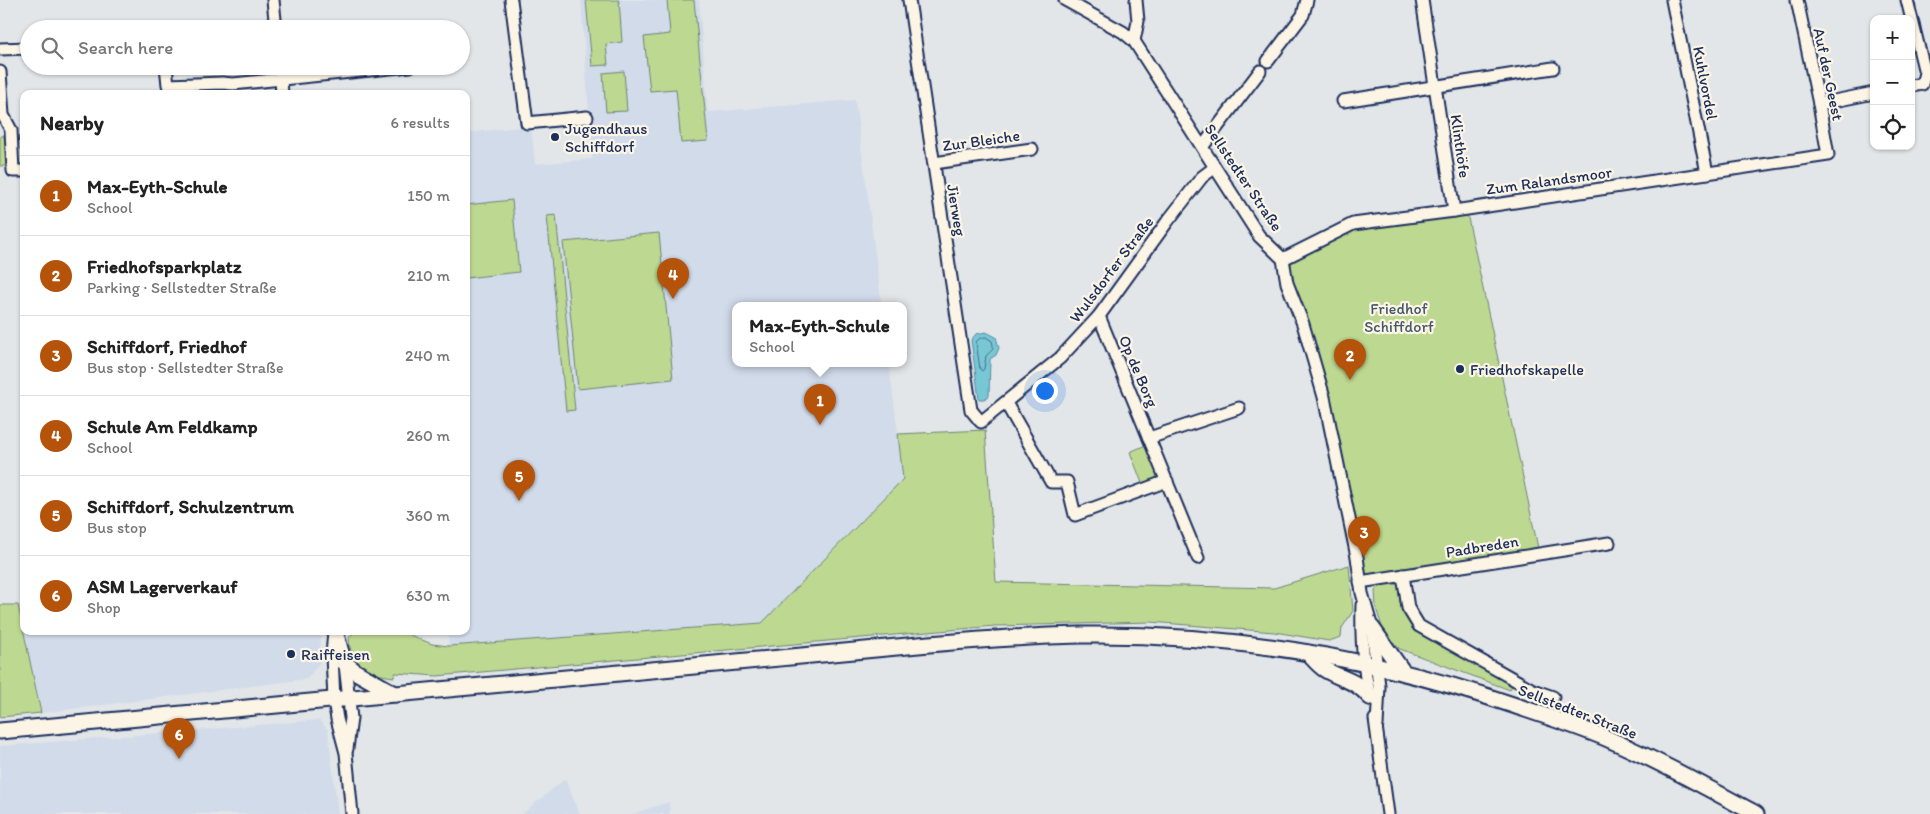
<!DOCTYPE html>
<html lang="en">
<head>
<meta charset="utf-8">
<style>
	:root { --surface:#fff; --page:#f2f2f2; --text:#222; --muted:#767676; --line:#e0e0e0; --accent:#b45309 }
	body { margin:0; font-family:Itim,sans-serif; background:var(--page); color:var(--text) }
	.controls { position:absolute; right:15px; top:15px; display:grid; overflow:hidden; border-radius:10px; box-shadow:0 1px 4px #0004 }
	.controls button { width:45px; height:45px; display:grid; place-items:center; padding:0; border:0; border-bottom:1px solid var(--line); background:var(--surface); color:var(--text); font:25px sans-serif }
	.you { position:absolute; left:1044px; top:390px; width:18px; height:18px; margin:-12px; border:4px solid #fff; border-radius:50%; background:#1a73e8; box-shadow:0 0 0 8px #1a73e833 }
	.badge { display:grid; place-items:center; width:32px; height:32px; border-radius:50%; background:var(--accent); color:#fff; font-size:16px; font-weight:700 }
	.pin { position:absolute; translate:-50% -41px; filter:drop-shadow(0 1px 2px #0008) }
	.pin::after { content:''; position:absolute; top:26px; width:18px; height:15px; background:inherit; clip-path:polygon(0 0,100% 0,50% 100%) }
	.popup { position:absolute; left:732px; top:302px; width:175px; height:65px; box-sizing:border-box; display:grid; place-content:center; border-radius:10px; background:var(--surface); filter:drop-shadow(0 1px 4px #0005); font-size:16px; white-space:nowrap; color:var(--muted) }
	.popup b { font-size:19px; color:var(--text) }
	.popup::after { content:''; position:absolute; left:50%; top:100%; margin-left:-10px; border:10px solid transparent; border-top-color:var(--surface) }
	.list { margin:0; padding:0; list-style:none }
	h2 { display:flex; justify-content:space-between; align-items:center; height:65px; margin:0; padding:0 20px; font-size:21px }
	h2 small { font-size:16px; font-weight:400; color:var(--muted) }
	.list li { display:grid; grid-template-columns:32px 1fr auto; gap:15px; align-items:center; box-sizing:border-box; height:80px; padding:0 20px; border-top:1px solid var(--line) }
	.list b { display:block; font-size:19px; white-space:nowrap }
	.list p { margin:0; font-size:16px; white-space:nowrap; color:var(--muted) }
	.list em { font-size:16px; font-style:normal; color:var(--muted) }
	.icon { flex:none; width:28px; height:28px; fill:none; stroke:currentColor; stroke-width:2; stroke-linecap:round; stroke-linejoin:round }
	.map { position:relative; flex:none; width:1930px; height:814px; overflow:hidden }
	.search { position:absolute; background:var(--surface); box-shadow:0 1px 4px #0004; left:20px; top:20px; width:450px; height:55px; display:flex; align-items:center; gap:12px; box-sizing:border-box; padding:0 18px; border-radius:28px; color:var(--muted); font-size:19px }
	.panel { position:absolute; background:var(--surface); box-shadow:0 1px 4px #0004; left:20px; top:90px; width:450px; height:545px; border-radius:10px }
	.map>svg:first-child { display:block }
	.built { fill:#d2dbea }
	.green { fill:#bdd890; stroke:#6c8477 }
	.water { fill:#78c7d4; stroke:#538aa5 }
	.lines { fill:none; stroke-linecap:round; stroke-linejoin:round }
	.shore { stroke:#406c8d; stroke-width:1 }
	.minor-casing { stroke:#1b2f5e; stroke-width:15 }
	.major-casing { stroke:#1b2f5e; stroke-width:19 }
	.minor { stroke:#fcf5e5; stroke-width:11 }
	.major { stroke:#fcf5e5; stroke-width:15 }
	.poi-dot { fill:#1b2f5e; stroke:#fcf5e5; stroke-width:2 }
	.labels { text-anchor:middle; stroke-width:4.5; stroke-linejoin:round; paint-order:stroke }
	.street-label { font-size:16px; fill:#1b2f5e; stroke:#fcf5e5 }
	.poi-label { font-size:16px; fill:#1b2f5e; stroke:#fcf5e5; text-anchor:start }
	.park-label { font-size:16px; fill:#44596a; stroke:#fcf5e5 }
</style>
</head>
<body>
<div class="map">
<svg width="1930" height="814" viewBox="0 0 1930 814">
	<rect width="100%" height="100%" fill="#e3e6e8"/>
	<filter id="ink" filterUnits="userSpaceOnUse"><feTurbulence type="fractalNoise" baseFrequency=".02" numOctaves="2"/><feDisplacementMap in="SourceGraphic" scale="10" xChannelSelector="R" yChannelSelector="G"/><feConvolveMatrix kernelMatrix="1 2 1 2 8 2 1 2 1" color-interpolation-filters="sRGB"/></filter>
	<g filter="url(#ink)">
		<g class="built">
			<path d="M581,0H699L708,112L855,100L882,306H736V364H889L904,479L762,623L449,646L447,631H466V133L531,126L535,164L592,159Z"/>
			<path d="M24,603V631H321L320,662L307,679L41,713L18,605Z"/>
			<path d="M319,720L328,730L338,814H0V746Z"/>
			<path d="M565,779L580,814H522Z"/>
			<path d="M669,802L670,814H632Z"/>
		</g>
		<g class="green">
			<path d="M586,0H619L622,42L606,44L608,65L592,66Z"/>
			<path d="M667,0H694L708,141L681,143L676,89L650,91L644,37L670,34Z"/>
			<path d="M624,71L627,111L606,112L603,73Z"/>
			<path d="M0,136H8L9,166H0Z"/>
			<path d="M512,200L519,272L466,278V205Z"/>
			<path d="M1467,213L1538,548L1366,579L1326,378L1292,278L1291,263L1343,233L1366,227Z"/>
			<path d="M556,215L575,410L566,411L547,216Z"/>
			<path d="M659,233L673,379L578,389L563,242Z"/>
			<path d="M985,430L996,582L1274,588L1349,565L1353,611L1342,628L1341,637L1329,641L1274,632L1151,622L995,626L437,676L395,673L394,677C369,674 350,667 349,638L354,631H400L432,644L449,646L762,623L903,479L898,434Z"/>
			<path d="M1148,444L1161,476L1142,483L1130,452Z"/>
			<path d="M1385,582H1393L1398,586L1401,609L1416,629L1512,685L1510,690L1400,649L1385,636L1376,608L1375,591L1379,585Z"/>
			<path d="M0,605H18L41,713L0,717Z"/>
		</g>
		<path class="water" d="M986,332L996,337L999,348L996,355L990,359L989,396L984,399H979L971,340L976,334Z"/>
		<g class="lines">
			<path class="shore" d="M986,337L992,341C995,351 991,350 986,356L984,369L982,371L980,369L976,342L979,339Z"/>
			<g class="minor-casing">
				<g id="minor">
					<path d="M273,0L276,29"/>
					<path d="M511,0L527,123L587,117"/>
					<path d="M909,0L971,410L981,422L1060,358L1099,316L1167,222L1202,177L1214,168"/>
					<path d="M1065,0L1123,32L1134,41L1259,236L1283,259L1287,283L1303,324L1324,397L1357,557L1362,593L1372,628L1379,686L1377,726"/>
					<path d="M1422,0L1454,211"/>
					<path d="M1672,0L1707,173"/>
					<path d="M1907,0L1925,73L1922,84L1911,86"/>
					<path d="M1134,41L1138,21L1136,0"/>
					<path d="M0,49L29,48"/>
					<path d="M1268,61L1303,15L1307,0"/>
					<path d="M166,66L168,85L222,83L233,84L410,66"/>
					<path d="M280,66L282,94"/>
					<path d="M0,72L3,115L11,130L13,171H24"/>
					<path d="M1343,101L1553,68"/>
					<path d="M1819,104L1874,93"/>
					<path d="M1203,146L1260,71"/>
					<path d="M934,163L1032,149"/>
					<path d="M1283,259L1353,224L1454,211L1828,155L1819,104L1797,0"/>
					<path d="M1099,316L1198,558"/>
					<path d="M1006,403L1051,482H1067L1075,515L1167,481"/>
					<path d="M1149,438L1239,408"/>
					<path d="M1403,575L1408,608L1419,626L1533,690L1553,697"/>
					<path d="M1360,582L1609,543"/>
					<path d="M1362,605C1361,637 1363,668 1370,699"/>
					<path d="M334,631L332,655L334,700L337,719L346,753L352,814"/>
					<path d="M337,631L344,656L351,718L347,749"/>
					<path d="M1375,719L1388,814"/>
				</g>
			</g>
			<g class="major-casing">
				<g id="major">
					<path d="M1372,628L1403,672"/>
					<path d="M1308,653C1313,658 1319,666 1326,670C1343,680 1356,680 1370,697"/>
					<path d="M345,663L356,672L395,694"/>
					<path d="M0,731L929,644C979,640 1029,636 1080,635C1228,633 1376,658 1516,706C1546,716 1577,726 1606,738C1657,760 1706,787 1756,814"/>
				</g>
			</g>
			<use href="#minor" class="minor"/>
			<use href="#major" class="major"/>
		</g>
	</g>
	<g class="poi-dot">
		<circle cx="555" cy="137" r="5"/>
		<circle cx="1460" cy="369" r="5"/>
		<circle cx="291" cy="654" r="5"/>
	</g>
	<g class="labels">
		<g class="street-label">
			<text transform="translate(1829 74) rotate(78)" y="6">Auf der Geest</text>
			<text transform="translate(1706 83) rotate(79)" y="6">Kuhlvordel</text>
			<text transform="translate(981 140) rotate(-8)" y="6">Zur Bleiche</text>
			<text transform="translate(1461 146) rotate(82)" y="6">Klinthöfe</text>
			<text transform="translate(1244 177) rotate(56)" y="6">Sellstedter Straße</text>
			<text transform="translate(1549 180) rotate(-8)" y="6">Zum Ralandsmoor</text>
			<text transform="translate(957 210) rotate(81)" y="6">Jierweg</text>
			<text transform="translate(1111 269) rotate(-53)" y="6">Wulsdorfer Straße</text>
			<text transform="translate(1139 371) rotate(67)" y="6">Op de Borg</text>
			<text transform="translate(1482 546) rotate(-9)" y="6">Padbreden</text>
			<text transform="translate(1578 711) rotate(21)" y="6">Sellstedter Straße</text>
		</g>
		<g class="poi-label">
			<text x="565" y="134">Jugendhaus<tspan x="565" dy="18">Schiffdorf</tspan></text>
			<text x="1470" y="375">Friedhofskapelle</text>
			<text x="301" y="660">Raiffeisen</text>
		</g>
		<g class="park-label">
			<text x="1399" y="314">Friedhof<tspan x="1399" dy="18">Schiffdorf</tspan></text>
		</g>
	</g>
</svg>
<div class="controls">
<button>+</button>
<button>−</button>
<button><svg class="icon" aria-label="locate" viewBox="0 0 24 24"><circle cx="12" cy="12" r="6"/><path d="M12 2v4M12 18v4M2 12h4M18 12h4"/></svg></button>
</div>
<div class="you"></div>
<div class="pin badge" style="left:820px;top:425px">1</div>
<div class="popup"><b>Max-Eyth-Schule</b>School</div>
<div class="pin badge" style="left:1350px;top:380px">2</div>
<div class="pin badge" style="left:1364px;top:557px">3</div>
<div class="pin badge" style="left:673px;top:299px">4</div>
<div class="pin badge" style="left:519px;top:501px">5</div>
<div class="pin badge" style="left:179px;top:759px">6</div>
<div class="search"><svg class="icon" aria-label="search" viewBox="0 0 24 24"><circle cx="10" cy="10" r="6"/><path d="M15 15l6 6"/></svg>Search here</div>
<section class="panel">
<h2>Nearby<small>6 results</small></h2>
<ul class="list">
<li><span class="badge">1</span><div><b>Max-Eyth-Schule</b><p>School</p></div><em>150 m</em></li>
<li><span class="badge">2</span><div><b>Friedhofsparkplatz</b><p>Parking · Sellstedter Straße</p></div><em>210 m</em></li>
<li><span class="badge">3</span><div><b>Schiffdorf, Friedhof</b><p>Bus stop · Sellstedter Straße</p></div><em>240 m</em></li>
<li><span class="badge">4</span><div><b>Schule Am Feldkamp</b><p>School</p></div><em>260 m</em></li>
<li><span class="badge">5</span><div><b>Schiffdorf, Schulzentrum</b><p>Bus stop</p></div><em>360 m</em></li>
<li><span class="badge">6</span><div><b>ASM Lagerverkauf</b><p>Shop</p></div><em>630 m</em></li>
</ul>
</section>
</div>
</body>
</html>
